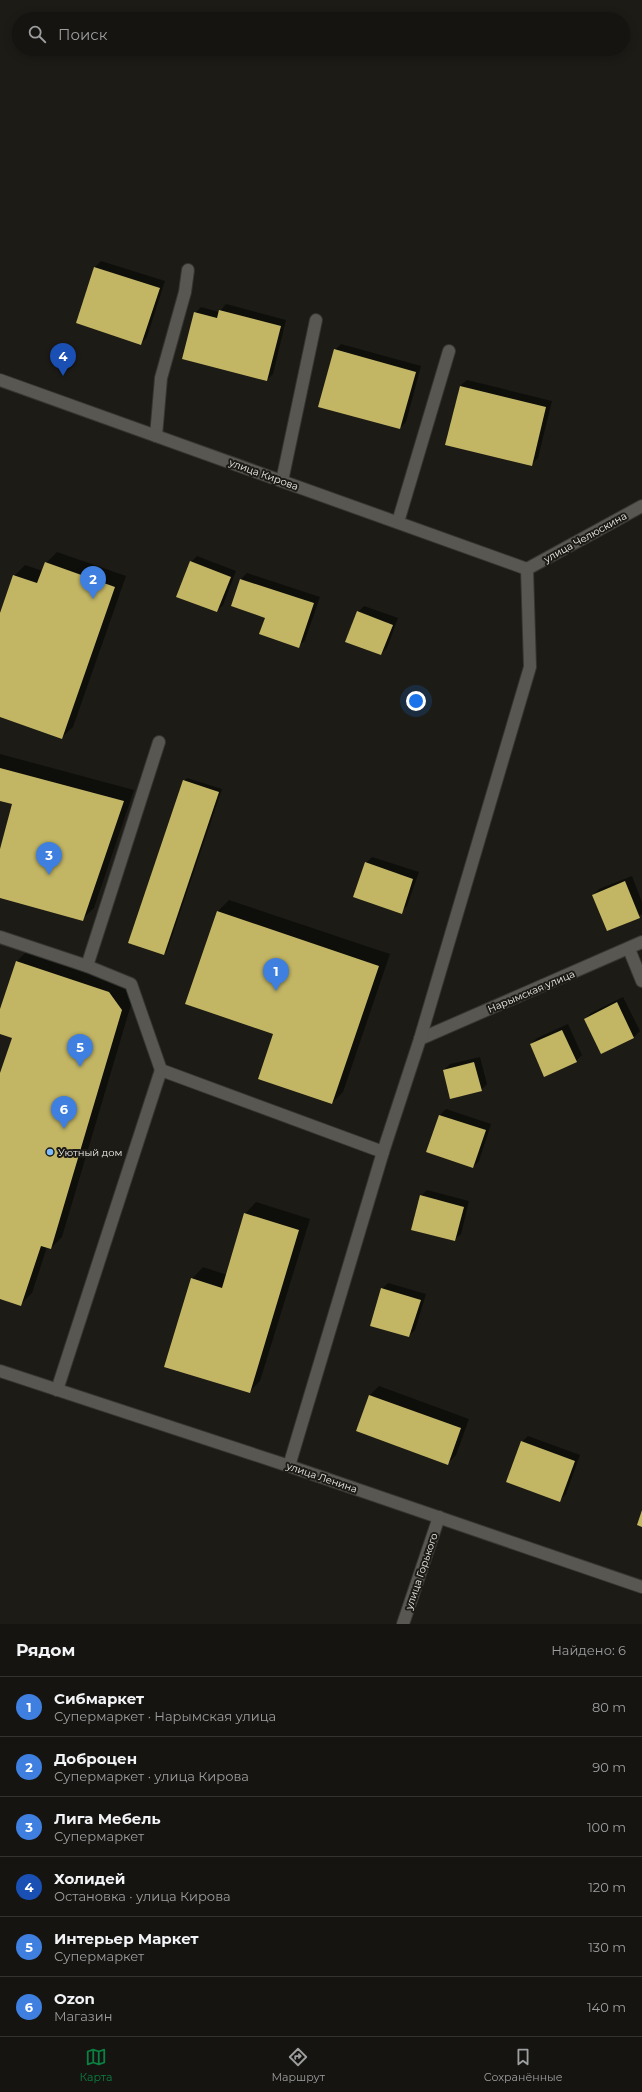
<!DOCTYPE html>
<html lang="ru">
<head>
<meta charset="utf-8">
<style>
	:root { --surface:#151410; --page:#22211e; --text:#f1f3f6; --muted:#9d9e9f; --line:#343330; --accent:#0b8043 }
	body { margin:0; font-family:Montserrat,sans-serif; background:var(--page); color:var(--text) }
	.you { position:absolute; left:416px; top:701px; width:14px; height:14px; margin:-10px; border:3px solid #fff; border-radius:50%; background:#1a73e8; box-shadow:0 0 0 6px #1a73e833 }
	.badge { display:grid; place-items:center; width:26px; height:26px; border-radius:50%; background:var(--accent); color:#fff; font-size:13px; font-weight:700 }
	.pin { position:absolute; translate:-50% -33px; filter:drop-shadow(0 1px 2px #0008) }
	.pin::after { content:''; position:absolute; top:21px; width:14px; height:12px; background:inherit; clip-path:polygon(0 0,100% 0,50% 100%) }
	.list { margin:0; padding:0; list-style:none }
	h2 { display:flex; justify-content:space-between; align-items:center; height:52px; margin:0; padding:0 16px; font-size:17px }
	h2 small { font-size:13px; font-weight:400; color:var(--muted) }
	.list li { display:grid; grid-template-columns:26px 1fr auto; gap:12px; align-items:center; box-sizing:border-box; height:60px; padding:0 16px; border-top:1px solid var(--line) }
	.list b { display:block; font-size:15px; white-space:nowrap }
	.list p { margin:0; font-size:13px; white-space:nowrap; color:var(--muted) }
	.list em { font-size:13px; font-style:normal; color:var(--muted) }
	.icon { flex:none; width:22px; height:22px; fill:none; stroke:currentColor; stroke-width:2; stroke-linecap:round; stroke-linejoin:round }
	.map { position:relative; flex:none; width:642px; height:1624px; overflow:hidden }
	.search { position:absolute; background:var(--surface); box-shadow:0 2px 10px #0003; left:12px; right:12px; top:12px; height:44px; display:flex; align-items:center; gap:10px; box-sizing:border-box; padding:0 14px; border-radius:22px; color:var(--muted); font-size:15px }
	.sheet { height:412px; background:var(--surface) }
	nav { display:flex; justify-content:space-around; align-items:center; box-sizing:border-box; height:56px; border-top:1px solid var(--line); background:var(--surface); font-size:11px; color:var(--muted) }
	nav a { display:grid; justify-items:center; gap:2px }
	nav .on { color:var(--accent) }
	.map>svg:first-child { display:block }
	.shadow { fill:#0007 }
	.building { fill:#c2b564 }
	.lines { fill:none; stroke-linecap:round; stroke-linejoin:round }
	.lane-casing { stroke:#363531; stroke-width:14 }
	.street-casing { stroke:#363531; stroke-width:14 }
	.secondary-casing { stroke:#363531; stroke-width:14 }
	.lane { stroke:#585751; stroke-width:12 }
	.street { stroke:#585751; stroke-width:12 }
	.secondary { stroke:#585751; stroke-width:12 }
	.poi-dot { fill:#81bcfa; stroke:#1c1b16; stroke-width:1.5 }
	.labels { text-anchor:middle; stroke-width:4; stroke-linejoin:round; paint-order:stroke }
	.street-label { font-size:10px; fill:#f0efeb; stroke:#1c1b16 }
	.poi-label { font-size:10px; fill:#f0efeb; stroke:#1c1b16; text-anchor:start }
</style>
</head>
<body>
<div class="map">
<svg width="642" height="1624" viewBox="0 0 642 1624">
	<rect width="100%" height="100%" fill="#1c1b16"/>
	<g class="shadow">
		<path d="M101,261L165,281L147,337L141,344L77,323L95,267Z"/>
		<path d="M226,304L286,320L273,374L267,380L195,313L201,307L219,312Z"/>
		<path d="M341,344L421,366L406,422L400,428L335,350Z"/>
		<path d="M467,380L552,401L538,458L532,464L460,386Z"/>
		<path d="M57,552L126,576L73,727L61,738L0,716V616L14,576L25,565L43,571L46,563Z"/>
		<path d="M197,556L236,571L223,605L217,611L191,562Z"/>
		<path d="M247,573L320,597L305,640L299,646L266,618L232,606L241,579Z"/>
		<path d="M364,606L398,618L387,648L381,654L358,612Z"/>
		<path d="M0,754L134,790L94,908L82,919L0,897V852L14,804L0,800Z"/>
		<path d="M187,778L222,789L167,951L164,954L184,781Z"/>
		<path d="M372,857L419,872L407,906L401,912L366,863Z"/>
		<path d="M632,876L642,902V914L607,930L593,895L599,889Z"/>
		<path d="M229,900L390,954L343,1092L332,1103L275,1033L187,1004L218,911Z"/>
		<path d="M28,950L120,981L133,998L62,1237L51,1248L47,1247L32,1293L20,1305L0,1298V1076L13,1037L0,1032V1013L17,961Z"/>
		<path d="M623,997L640,1031L634,1037L601,1053L585,1019L591,1013Z"/>
		<path d="M568,1024L582,1055L576,1061L531,1044L537,1038Z"/>
		<path d="M480,1057L487,1084L481,1090L444,1070L450,1064Z"/>
		<path d="M446,1109L491,1124L479,1161L473,1167L440,1115Z"/>
		<path d="M427,1190L469,1201L461,1234L454,1240L421,1196Z"/>
		<path d="M256,1202L310,1219L260,1381L249,1392L192,1279L203,1267L227,1275L245,1214Z"/>
		<path d="M388,1283L426,1294L415,1330L409,1336L382,1289Z"/>
		<path d="M379,1386L469,1419L456,1455L447,1464L357,1431L370,1395Z"/>
		<path d="M528,1436L580,1455L566,1494L560,1500L522,1442Z"/>
	</g>
	<g class="building">
		<path d="M94,267L160,288L141,345L76,323Z"/>
		<path d="M219,310L281,326L267,381L182,359L194,312L217,318Z"/>
		<path d="M334,349L416,372L400,429L318,407Z"/>
		<path d="M460,386L546,407L532,466L445,445Z"/>
		<path d="M190,561L231,577L217,612L176,597Z"/>
		<path d="M45,562L115,587L62,739L0,717V613L13,575L37,583Z"/>
		<path d="M240,579L314,603L299,648L259,634L265,618L231,606Z"/>
		<path d="M357,611L393,625L381,655L345,642Z"/>
		<path d="M0,768L124,801L83,921L0,898V849L12,804L0,801Z"/>
		<path d="M183,780L219,792L164,955L128,943Z"/>
		<path d="M365,862L413,879L402,914L353,897Z"/>
		<path d="M625,881L640,918L607,931L592,895Z"/>
		<path d="M217,911L379,966L332,1104L258,1079L273,1034L185,1004Z"/>
		<path d="M16,961L109,992L122,1010L51,1249L41,1246L21,1306L0,1299V1073L12,1038L0,1034V1009Z"/>
		<path d="M617,1002L634,1038L601,1054L584,1019Z"/>
		<path d="M562,1030L577,1062L544,1077L530,1044Z"/>
		<path d="M474,1062L482,1091L450,1099L443,1070Z"/>
		<path d="M439,1115L486,1130L473,1168L426,1152Z"/>
		<path d="M420,1195L464,1207L455,1241L411,1230Z"/>
		<path d="M244,1213L299,1230L250,1393L164,1367L191,1278L222,1288Z"/>
		<path d="M381,1288L421,1300L409,1337L370,1326Z"/>
		<path d="M369,1395L461,1428L448,1465L356,1431Z"/>
		<path d="M521,1441L575,1461L560,1502L506,1482Z"/>
		<path d="M642,1510V1527L637,1525Z"/>
	</g>
	<g class="lines">
		<g class="lane-casing">
			<g id="lane">
				<path d="M156,436L161,378L185,292L188,270"/>
				<path d="M282,481L316,320"/>
				<path d="M398,522L449,351"/>
				<path d="M0,937L87,966L131,984L161,1070"/>
				<path d="M87,966L159,742"/>
				<path d="M57,1390L161,1070L383,1152"/>
			</g>
		</g>
		<g class="street-casing">
			<g id="street">
				<path d="M629,949L642,981"/>
				<path d="M420,1039L642,942"/>
			</g>
		</g>
		<g class="secondary-casing">
			<g id="secondary">
				<path d="M0,380L527,569"/>
				<path d="M527,569L642,506"/>
				<path d="M0,1371L289,1466L642,1587"/>
				<path d="M289,1466L383,1152L420,1039L530,667L527,569"/>
				<path d="M403,1624L439,1517"/>
			</g>
		</g>
		<use href="#lane" class="lane"/>
		<use href="#street" class="street"/>
		<use href="#secondary" class="secondary"/>
	</g>
	<circle class="poi-dot" cx="50" cy="1152" r="4"/>
	<g class="labels">
		<g class="street-label">
			<text transform="translate(264 474) rotate(20)" y="4">улица Кирова</text>
			<text transform="translate(585 537) rotate(-29)" y="4">улица Челюскина</text>
			<text transform="translate(531 991) rotate(-23)" y="4">Нарымская улица</text>
			<text transform="translate(322 1477) rotate(19)" y="4">улица Ленина</text>
			<text transform="translate(421 1571) rotate(-71)" y="4">улица Горького</text>
		</g>
		<g class="poi-label">
			<text x="58" y="1156">Уютный дом</text>
		</g>
	</g>
</svg>
<div class="you"></div>
<div class="pin badge" style="left:276px;top:991px;background:#3f7fe0">1</div>
<div class="pin badge" style="left:93px;top:599px;background:#3f7fe0">2</div>
<div class="pin badge" style="left:49px;top:875px;background:#3f7fe0">3</div>
<div class="pin badge" style="left:63px;top:376px;background:#1a4fb4">4</div>
<div class="pin badge" style="left:80px;top:1067px;background:#3f7fe0">5</div>
<div class="pin badge" style="left:64px;top:1129px;background:#3f7fe0">6</div>
<div class="search"><svg class="icon" aria-label="search" viewBox="0 0 24 24"><circle cx="10" cy="10" r="6"/><path d="M15 15l6 6"/></svg>Поиск</div>
</div>
<section class="sheet">
<h2>Рядом<small>Найдено: 6</small></h2>
<ul class="list">
<li><span class="badge" style="background:#3f7fe0">1</span><div><b>Сибмаркет</b><p>Супермаркет · Нарымская улица</p></div><em>80 m</em></li>
<li><span class="badge" style="background:#3f7fe0">2</span><div><b>Доброцен</b><p>Супермаркет · улица Кирова</p></div><em>90 m</em></li>
<li><span class="badge" style="background:#3f7fe0">3</span><div><b>Лига Мебель</b><p>Супермаркет</p></div><em>100 m</em></li>
<li><span class="badge" style="background:#1a4fb4">4</span><div><b>Холидей</b><p>Остановка · улица Кирова</p></div><em>120 m</em></li>
<li><span class="badge" style="background:#3f7fe0">5</span><div><b>Интерьер Маркет</b><p>Супермаркет</p></div><em>130 m</em></li>
<li><span class="badge" style="background:#3f7fe0">6</span><div><b>Ozon</b><p>Магазин</p></div><em>140 m</em></li>
</ul>
</section>
<nav>
<a class="on"><svg class="icon" aria-label="map" viewBox="0 0 24 24"><path d="M3 6l6-2 6 2 6-2v14l-6 2-6-2-6 2zM9 4v14M15 6v14"/></svg>Карта</a>
<a><svg class="icon" aria-label="directions" viewBox="0 0 24 24"><path d="M12 3l9 9-9 9-9-9zM9 14v-3h6M13 9l2 2-2 2"/></svg>Маршрут</a>
<a><svg class="icon" aria-label="saved" viewBox="0 0 24 24"><path d="M7 4h10v16l-5-4-5 4z"/></svg>Сохранённые</a>
</nav>
</body>
</html>
